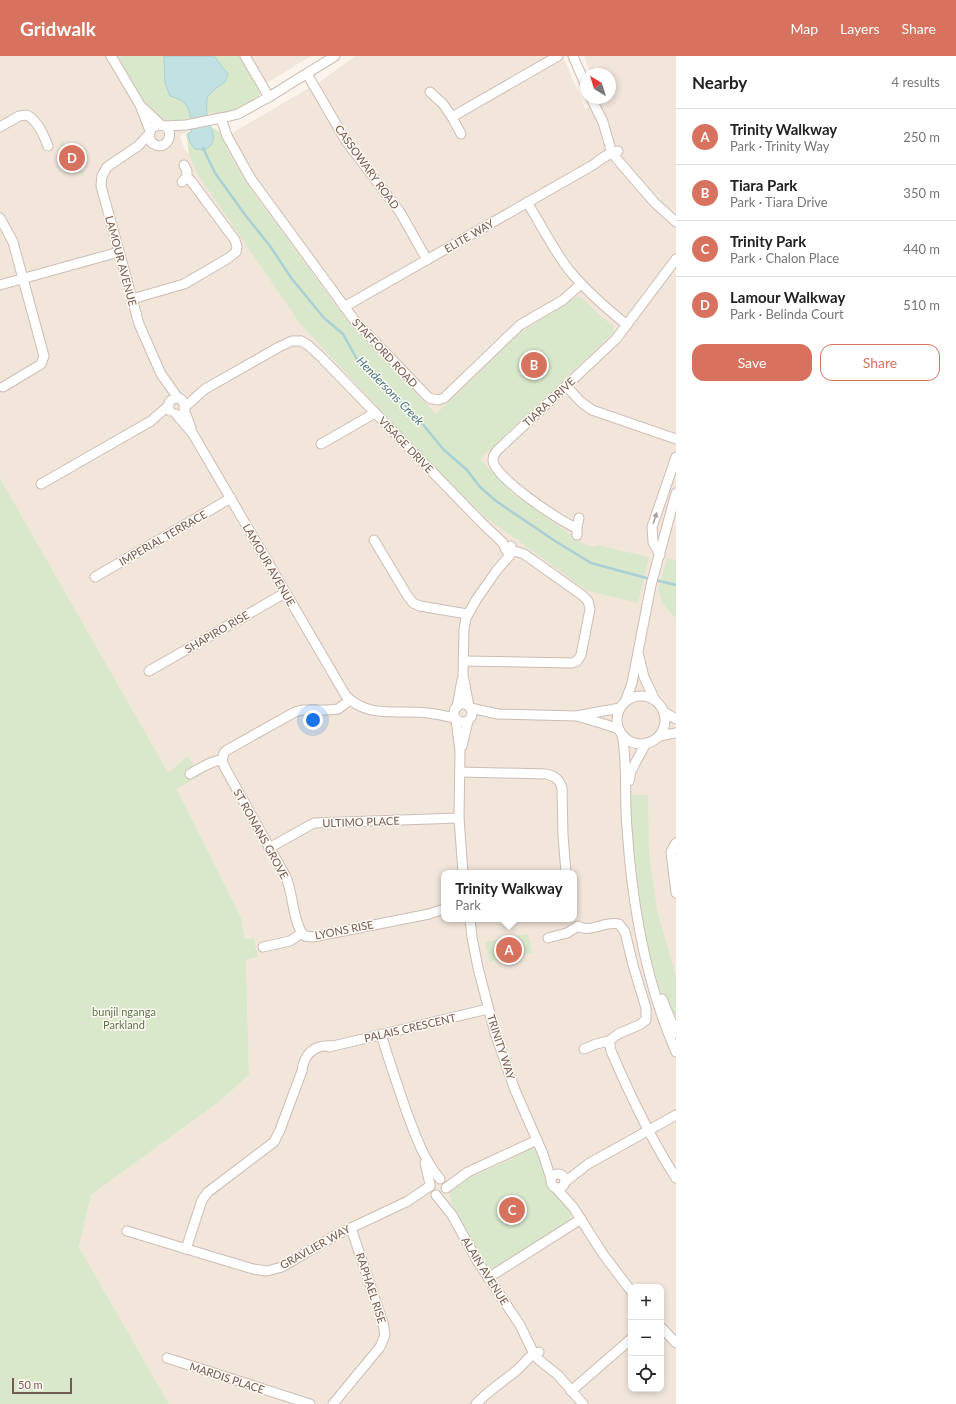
<!DOCTYPE html>
<html lang="en">
<head>
<meta charset="utf-8">
<style>
	:root { --surface:#fff; --page:#f2f2f2; --text:#222; --muted:#767676; --line:#e0e0e0; --accent:#d7725f }
	body { margin:0; font-family:Lato,sans-serif; background:var(--page); color:var(--text) }
	.controls { position:absolute; right:12px; bottom:12px; display:grid; overflow:hidden; border-radius:8px; box-shadow:0 2px 6px #0003 }
	.controls button { width:36px; height:36px; display:grid; place-items:center; padding:0; border:0; border-bottom:1px solid var(--line); background:var(--surface); color:var(--text); font:20px sans-serif }
	.compass { position:absolute; left:580px; top:12px; width:36px; height:36px; border-radius:50%; background:var(--surface); box-shadow:0 2px 6px #0003; rotate:322deg }
	.scale { position:absolute; left:12px; bottom:10px; width:60px; box-sizing:border-box; padding-left:4px; border:2px solid #745b51; border-top:0; font-size:11px; line-height:14px; white-space:nowrap; color:#745b51; -webkit-text-stroke:3px #fef9f3; paint-order:stroke }
	.you { position:absolute; left:313px; top:664px; width:14px; height:14px; margin:-10px; border:3px solid #fff; border-radius:50%; background:#1a73e8; box-shadow:0 0 0 6px #1a73e833 }
	.badge { display:grid; place-items:center; width:26px; height:26px; border-radius:50%; background:var(--accent); color:#fff; font-size:13px; font-weight:700 }
	.pin { position:absolute; translate:-50% -50%; border:2px solid #fff; box-shadow:0 1px 4px #0006 }
	.popup { position:absolute; left:441px; top:814px; width:136px; height:52px; box-sizing:border-box; display:grid; place-content:center; border-radius:8px; background:var(--surface); filter:drop-shadow(0 1px 3px #0005); font-size:13px; white-space:nowrap; color:var(--muted) }
	.popup b { font-size:15px; color:var(--text) }
	.popup::after { content:''; position:absolute; left:50%; top:100%; margin-left:-8px; border:8px solid transparent; border-top-color:var(--surface) }
	.list { margin:0; padding:0; list-style:none }
	h2 { display:flex; justify-content:space-between; align-items:center; height:52px; margin:0; padding:0 16px; font-size:17px }
	h2 small { font-size:13px; font-weight:400; color:var(--muted) }
	.list li { display:grid; grid-template-columns:26px 1fr auto; gap:12px; align-items:center; box-sizing:border-box; height:56px; padding:0 16px; border-top:1px solid var(--line) }
	.list b { display:block; font-size:15px; white-space:nowrap }
	.list p { margin:0; font-size:13px; white-space:nowrap; color:var(--muted) }
	.list em { font-size:13px; font-style:normal; color:var(--muted) }
	.actions { display:flex; gap:8px; padding:12px 16px }
	.actions a { flex:1; padding:9px 0; border:1px solid var(--accent); border-radius:12px; text-align:center; font-size:14px; color:var(--accent) }
	.actions .main { background:var(--accent); color:#fff }
	.icon { flex:none; width:22px; height:22px; fill:none; stroke:currentColor; stroke-width:2; stroke-linecap:round; stroke-linejoin:round }
	.map { position:relative; flex:none; width:676px; height:1348px; overflow:hidden }
	header { display:flex; align-items:center; gap:24px; box-sizing:border-box; height:56px; padding:0 20px; background:var(--accent); color:#fff }
	header strong { font-size:19px }
	nav { display:flex; gap:22px; margin-inline-start:auto; font-size:14px }
	main { display:flex }
	aside { flex:1; background:var(--surface) }
	.map>svg:first-child { display:block }
	.residential { fill:#f2e6db; fill-rule:evenodd }
	.green { fill:#d9e8cb }
	.water { fill:#c2e1e3; stroke:#a9d0d4 }
	.lines { fill:none; stroke-linecap:round; stroke-linejoin:round }
	.stream { stroke:#a9d0d4; stroke-width:2.5 }
	.minor-casing { stroke:#cdbcb3; stroke-width:11 }
	.minor { stroke:#fff; stroke-width:9 }
	.oneway { fill:#ac9d97 }
	.labels { text-anchor:middle; stroke-width:3; stroke-linejoin:round; paint-order:stroke }
	.street-label { font-size:11px; fill:#745b51; stroke:#fef9f3 }
	.park-label { font-size:11px; fill:#5b784a; stroke:#fef9f3 }
	.water-label { font-size:12px; font-style:italic; fill:#49797e; stroke:#fef9f3 }
</style>
</head>
<body>
<header>
<strong>Gridwalk</strong>
<nav><a>Map</a><a>Layers</a><a>Share</a></nav>
</header>
<main>
<div class="map">
<svg width="676" height="1348" viewBox="0 0 676 1348">
	<rect width="100%" height="100%" fill="#fbf4ec"/>
	<path class="residential" d="M0,0H311L180,80L184,92L191,101L321,25L355,0H563L585,53L602,43L601,42H610V18H591L584,0H676V1348H169L79,1191L91,1139L219,1046L249,1019L246,904L258,901L254,882L245,883L241,861L177,733L200,720L181,705L176,712L168,716L0,422ZM444,817H574V863H444ZM631,1231H661V1333H631Z"/>
	<g class="green">
		<path d="M118,0H241L261,35C259,49 227,57 215,59C207,52 191,59 184,65C177,66 171,67 165,65C146,60 133,30 124,14V11Z"/>
		<path d="M214,72L220,76L229,97L252,135L348,266L436,358L521,276L577,241H581L600,260L614,270L613,277L611,279L480,403L512,437L584,488L594,491L597,489L649,501L638,547L588,535L485,461L428,405L301,269L198,119L189,99L186,77Z"/>
		<path d="M61,84L82,109L81,110L84,121L61,95Z"/>
		<path d="M0,422L168,716C176,712 180,705 188,700L200,720L177,733L241,861L245,883L254,882L258,901L246,904L249,1019L219,1046L91,1139L79,1191L169,1348H0Z"/>
		<path d="M667,502L676,505V563L662,547L660,538L658,534Z"/>
		<path d="M629,739H648L649,797L657,854L676,921V971C669,955 661,939 656,923C637,863 631,801 629,739Z"/>
		<path d="M528,878L532,897L490,906L485,886Z"/>
		<path d="M530,1092L534,1093L539,1098L547,1128C553,1139 582,1153 567,1167L497,1211C494,1212 492,1213 488,1211C482,1207 458,1161 454,1152C451,1146 449,1140 449,1134L466,1121H472L521,1098L523,1094Z"/>
	</g>
	<path class="water" d="M164,0H214L228,18L225,26L215,33L207,41C207,47 206,52 207,58C209,72 222,85 204,94L195,93L190,87L188,78L191,76C190,56 192,46 170,40L165,27Z"/>
	<g class="lines">
		<g class="stream">
			<path d="M203,92L215,117L246,160L270,190L292,223L324,262L343,278L358,305L398,344L412,355L443,393L467,414L480,431L496,445L555,485L591,507L650,523"/>
			<path d="M655,524L676,529"/>
		</g>
		<g class="minor-casing">
			<g id="minor">
				<path d="M111,0L140,49L150,75L149,80L151,86C168,100 178,70 160,69C156,69 153,71 150,75"/>
				<path d="M245,0L269,41"/>
				<path d="M573,0L586,30"/>
				<path d="M307,18L346,85L400,156L427,204"/>
				<path d="M430,36L443,48L452,61L558,0"/>
				<path d="M591,42L603,66L611,94L616,102L655,147L676,166"/>
				<path d="M142,51L161,69"/>
				<path d="M452,61L461,78"/>
				<path d="M221,62L227,80L251,123L355,265L429,342L438,344L444,342L520,269L563,244L581,228"/>
				<path d="M165,70L186,69L226,61L238,58L269,41L335,0"/>
				<path d="M0,71L19,60L27,59C38,65 44,80 48,90"/>
				<path d="M150,77L138,90L107,111L102,120L101,130L139,268L161,318L178,342"/>
				<path d="M182,126L187,120V115L184,109"/>
				<path d="M527,146C541,169 553,193 569,214C586,235 606,252 627,269"/>
				<path d="M0,162L13,186L44,300L41,308L38,310L3,331"/>
				<path d="M0,229L119,196"/>
				<path d="M132,243L184,228L227,203L236,196L237,191L235,184L191,125L187,121"/>
				<path d="M344,251L593,109C601,103 608,97 618,95"/>
				<path d="M301,285L308,289L321,301L480,465L503,487L506,494"/>
				<path d="M566,330L581,346L592,354L676,383"/>
				<path d="M185,351L205,333L279,291L292,285H301"/>
				<path d="M170,355L168,350L170,345L175,342L181,343L184,347V353L191,372"/>
				<path d="M176,358L193,378L346,640C369,663 398,653 428,657C437,658 446,660 455,662"/>
				<path d="M321,388L375,357"/>
				<path d="M41,428L151,365L168,350"/>
				<path d="M576,472C560,465 493,421 493,404C493,398 497,394 501,391L616,283L676,203"/>
				<path d="M577,479V471L579,462"/>
				<path d="M374,484L407,539L413,547L420,550L467,558"/>
				<path d="M660,499L653,486L652,471L676,401"/>
				<path d="M95,521L231,442"/>
				<path d="M639,600L644,621L655,644"/>
				<path d="M464,605L572,607L577,605L581,599L590,553L588,545L582,539L524,498L511,494H506"/>
				<path d="M149,615L285,537"/>
				<circle cx="641" cy="664" r="24"/>
				<path d="M625,646L632,627L651,529L676,437"/>
				<circle cx="463" cy="657" r="9"/>
				<path d="M469,650L463,619L464,573L466,562L476,544L497,514L510,499L511,494V490"/>
				<path d="M457,651L462,624"/>
				<path d="M470,652L498,658L576,660L620,652"/>
				<path d="M664,656L676,663"/>
				<path d="M580,661L604,668L619,673"/>
				<path d="M456,664L460,695L459,762L463,817"/>
				<path d="M622,678C628,709 624,741 627,772C632,849 645,925 676,996"/>
				<path d="M659,680L676,677"/>
				<path d="M462,690L468,665"/>
				<path d="M222,704L225,712L286,821C293,838 293,864 302,877"/>
				<path d="M460,716L546,718C555,720 559,723 562,732L563,779L566,817"/>
				<path d="M190,718C201,712 210,705 222,704L224,697L227,694L295,656L302,654H328L338,653L350,644"/>
				<path d="M629,725L631,715L646,687"/>
				<path d="M676,787L671,796L676,837"/>
				<path d="M269,792L314,767L459,762"/>
				<path d="M470,863L472,881L478,912L495,977L515,1034L543,1098L551,1123"/>
				<path d="M548,882L567,877L578,870C590,878 605,864 619,868L625,876L633,909L646,952V964L639,969L618,978L609,985L596,988L584,993"/>
				<path d="M263,891L290,885L302,877L305,880L313,881L429,858L444,853"/>
				<path d="M662,943L676,977"/>
				<path d="M381,978C389,1005 398,1031 407,1057C416,1081 424,1104 440,1123"/>
				<path d="M609,985L611,995C630,1039 650,1082 676,1122"/>
				<path d="M329,991L488,953"/>
				<path d="M425,1107L430,1128"/>
				<circle cx="558" cy="1125" r="7"/>
				<path d="M565,1126L588,1108L676,1059"/>
				<path d="M555,1131L573,1151L603,1198L631,1235"/>
				<path d="M446,1132L468,1116L537,1084"/>
				<path d="M436,1139L452,1159L478,1206L520,1269L534,1298L539,1304L558,1319L583,1348"/>
				<path d="M127,1175L253,1213L267,1215L282,1211L334,1180L408,1145L430,1130"/>
				<path d="M186,1193L202,1144L208,1136L274,1086L280,1074L302,1015C304,998 314,988 333,990"/>
				<path d="M488,1222L581,1163"/>
				<path d="M661,1271L676,1287"/>
				<path d="M167,1302L310,1348"/>
				<path d="M571,1335L631,1283"/>
				<path d="M333,1348L380,1291L385,1279L383,1267L351,1172"/>
				<path d="M476,1348C488,1335 504,1325 517,1314C525,1307 529,1299 539,1296"/>
			</g>
		</g>
		<use href="#minor" class="minor"/>
	</g>
	<defs><path id="oneway-solid" d="M-6-.8H1V-3.2L6.5 0L1 3.2V.8H-6Z"/></defs>
	<use class="oneway" href="#oneway-solid" transform="translate(655 462) rotate(-72)"/>
	<g class="labels">
		<g class="street-label">
			<text transform="translate(367 111) rotate(54)" y="4">CASSOWARY ROAD</text>
			<text transform="translate(469 180) rotate(-30)" y="4">ELITE WAY</text>
			<text transform="translate(121 205) rotate(75)" y="4">LAMOUR AVENUE</text>
			<text transform="translate(385 297) rotate(47)" y="4">STAFFORD ROAD</text>
			<text transform="translate(549 346) rotate(-43)" y="4">TIARA DRIVE</text>
			<text transform="translate(406 389) rotate(46)" y="4">VISAGE DRIVE</text>
			<text transform="translate(163 482) rotate(-30)" y="4">IMPERIAL TERRACE</text>
			<text transform="translate(269 509) rotate(60)" y="4">LAMOUR AVENUE</text>
			<text transform="translate(217 576) rotate(-30)" y="4">SHAPIRO RISE</text>
			<text transform="translate(361 766) rotate(-2)" y="4">ULTIMO PLACE</text>
			<text transform="translate(261 778) rotate(61)" y="4">ST RONANS GROVE</text>
			<text transform="translate(344 874) rotate(-11)" y="4">LYONS RISE</text>
			<text transform="translate(410 972) rotate(-13)" y="4">PALAIS CRESCENT</text>
			<text transform="translate(501 991) rotate(72)" y="4">TRINITY WAY</text>
			<text transform="translate(315 1191) rotate(-29)" y="4">GRAVLIER WAY</text>
			<text transform="translate(485 1215) rotate(58)" y="4">ALAIN AVENUE</text>
			<text transform="translate(371 1232) rotate(72)" y="4">RAPHAEL RISE</text>
			<text transform="translate(227 1322) rotate(18)" y="4">MARDIS PLACE</text>
		</g>
		<g class="park-label">
			<text x="124" y="960">bunjil nganga<tspan x="124" dy="13">Parkland</tspan></text>
		</g>
		<g class="water-label">
			<text transform="translate(390 335) rotate(46)" y="4">Hendersons Creek</text>
		</g>
	</g>
</svg>
<div class="controls">
<button>+</button>
<button>−</button>
<button><svg class="icon" aria-label="locate" viewBox="0 0 24 24"><circle cx="12" cy="12" r="6"/><path d="M12 2v4M12 18v4M2 12h4M18 12h4"/></svg></button>
</div>
<svg class="compass" viewBox="-18 -18 36 36"><path d="M0-13l5 13h-10z" fill="#e53935"/><path d="M0 13l5-13h-10z" fill="#767676"/></svg>
<div class="scale">50 m</div>
<div class="you"></div>
<div class="pin badge" style="left:509px;top:894px">A</div>
<div class="popup"><b>Trinity Walkway</b>Park</div>
<div class="pin badge" style="left:534px;top:309px">B</div>
<div class="pin badge" style="left:512px;top:1154px">C</div>
<div class="pin badge" style="left:72px;top:102px">D</div>
</div>
<aside>
<h2>Nearby<small>4 results</small></h2>
<ul class="list">
<li><span class="badge">A</span><div><b>Trinity Walkway</b><p>Park · Trinity Way</p></div><em>250 m</em></li>
<li><span class="badge">B</span><div><b>Tiara Park</b><p>Park · Tiara Drive</p></div><em>350 m</em></li>
<li><span class="badge">C</span><div><b>Trinity Park</b><p>Park · Chalon Place</p></div><em>440 m</em></li>
<li><span class="badge">D</span><div><b>Lamour Walkway</b><p>Park · Belinda Court</p></div><em>510 m</em></li>
</ul>
<div class="actions"><a class="main">Save</a><a>Share</a></div>
</aside>
</main>
</body>
</html>
